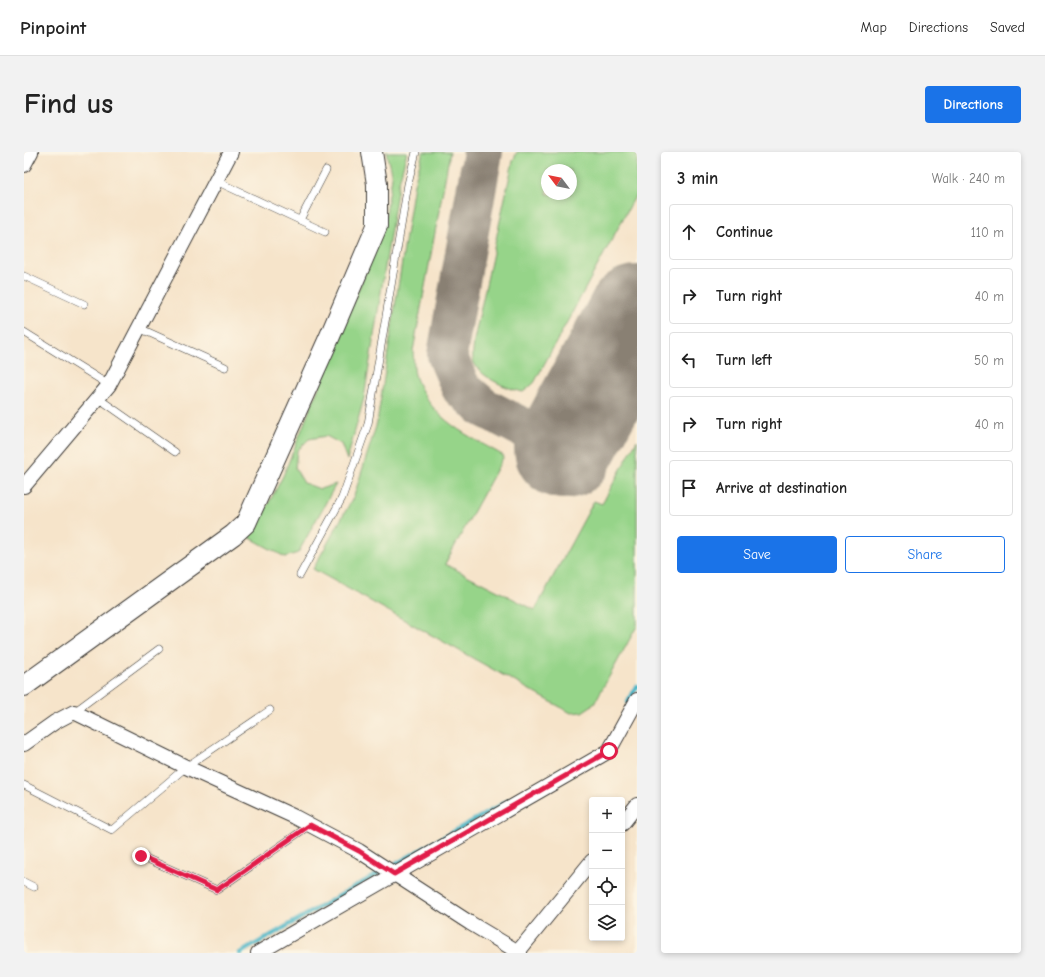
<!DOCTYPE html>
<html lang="en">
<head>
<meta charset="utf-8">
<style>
	:root { --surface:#fff; --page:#f2f2f2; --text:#222; --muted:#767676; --line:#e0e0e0; --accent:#1a73e8 }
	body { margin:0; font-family:"Comic Neue",sans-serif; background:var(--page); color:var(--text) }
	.controls { position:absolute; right:12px; bottom:12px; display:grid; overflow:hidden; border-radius:4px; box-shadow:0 2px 6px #0003 }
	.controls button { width:36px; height:36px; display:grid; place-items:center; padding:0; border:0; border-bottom:1px solid var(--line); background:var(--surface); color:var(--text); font:20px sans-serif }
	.compass { position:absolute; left:517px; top:12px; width:36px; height:36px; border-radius:50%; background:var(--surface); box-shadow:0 2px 6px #0003; rotate:302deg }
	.stop { position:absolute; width:12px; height:12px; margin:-9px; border:3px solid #e11d48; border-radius:50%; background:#fff }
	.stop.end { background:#e11d48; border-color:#fff; box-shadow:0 1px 4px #0008 }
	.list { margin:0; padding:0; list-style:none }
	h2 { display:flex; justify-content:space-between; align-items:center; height:52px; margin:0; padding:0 16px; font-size:17px }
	h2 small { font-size:13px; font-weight:400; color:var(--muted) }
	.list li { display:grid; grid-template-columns:26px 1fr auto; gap:12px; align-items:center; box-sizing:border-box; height:56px; margin:0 8px 8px; padding:0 8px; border:1px solid var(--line); border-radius:4px }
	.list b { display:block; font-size:15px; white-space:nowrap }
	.list em { font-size:13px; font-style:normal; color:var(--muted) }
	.actions { display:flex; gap:8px; padding:12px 16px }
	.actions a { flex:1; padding:9px 0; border:1px solid var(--accent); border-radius:4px; text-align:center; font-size:14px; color:var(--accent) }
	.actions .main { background:var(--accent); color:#fff }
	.icon { flex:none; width:22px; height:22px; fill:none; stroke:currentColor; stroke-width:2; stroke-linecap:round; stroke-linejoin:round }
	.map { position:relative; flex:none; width:613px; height:801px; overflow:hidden; border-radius:4px }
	header { display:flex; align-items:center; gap:24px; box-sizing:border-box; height:56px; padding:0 20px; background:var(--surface); border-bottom:1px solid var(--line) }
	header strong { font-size:19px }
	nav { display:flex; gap:22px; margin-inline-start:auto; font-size:14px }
	.intro { display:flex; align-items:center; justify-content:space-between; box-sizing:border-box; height:96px; padding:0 24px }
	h1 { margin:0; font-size:28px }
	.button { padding:10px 18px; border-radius:4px; background:var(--accent); color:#fff; font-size:14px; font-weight:700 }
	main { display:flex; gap:24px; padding:0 24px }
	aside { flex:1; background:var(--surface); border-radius:4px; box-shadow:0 2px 6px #0003 }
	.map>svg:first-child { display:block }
	.green { fill:#96d489; stroke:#597852; fill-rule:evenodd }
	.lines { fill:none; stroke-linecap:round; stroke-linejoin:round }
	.stream { stroke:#4bb6c7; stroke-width:4.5 }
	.taxiway { stroke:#898073; stroke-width:40 }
	.runway { stroke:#898073; stroke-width:100 }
	.lane-casing { stroke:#3d3a36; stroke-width:8 }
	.street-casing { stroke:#3d3a36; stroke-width:16 }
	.secondary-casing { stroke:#3d3a36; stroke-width:22 }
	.lane { stroke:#fff; stroke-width:7 }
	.street { stroke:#fff; stroke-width:14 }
	.secondary { stroke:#fff; stroke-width:20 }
	.route { stroke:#e11d48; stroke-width:5 }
</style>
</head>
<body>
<header>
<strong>Pinpoint</strong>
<nav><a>Map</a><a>Directions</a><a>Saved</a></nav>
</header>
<div class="intro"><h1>Find us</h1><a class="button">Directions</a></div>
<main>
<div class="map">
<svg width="613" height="801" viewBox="0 0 613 801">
	<rect width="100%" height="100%" fill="#fcf5e5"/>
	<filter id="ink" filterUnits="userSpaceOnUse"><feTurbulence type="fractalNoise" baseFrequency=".025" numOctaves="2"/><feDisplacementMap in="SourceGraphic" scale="8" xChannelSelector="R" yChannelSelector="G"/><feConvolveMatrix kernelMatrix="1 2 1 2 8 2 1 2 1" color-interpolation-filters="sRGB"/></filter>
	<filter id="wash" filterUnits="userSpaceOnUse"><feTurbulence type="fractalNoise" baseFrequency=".012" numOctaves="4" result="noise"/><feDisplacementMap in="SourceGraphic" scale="16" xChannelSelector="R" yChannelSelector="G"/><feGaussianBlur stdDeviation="0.9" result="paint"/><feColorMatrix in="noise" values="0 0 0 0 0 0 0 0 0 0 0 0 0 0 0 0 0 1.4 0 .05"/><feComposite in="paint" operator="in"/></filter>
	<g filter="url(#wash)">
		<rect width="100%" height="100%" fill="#f6e4ca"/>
		<g class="green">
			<path d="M362,0H383L374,34L340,246L323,308L317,292L302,284L285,287L273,299L271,316L280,331L296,337L312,332L274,401L261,405L219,382L239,362L259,324L360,74L368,25Z"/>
			<path d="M399,0H426L389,199C390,207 389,218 392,226C408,269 444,283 480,304L421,412L511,458L570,349L578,352L613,288V474L570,552L558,560L547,561L289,417L330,344L353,271L390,32Z"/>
			<path d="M493,0H613V41L510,231L499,240C484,237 452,224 449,207C448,201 450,194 450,188L489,9ZM523,18H547V42H523Z"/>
		</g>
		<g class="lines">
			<g class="stream">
				<path d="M604,550L613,534"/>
				<path d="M216,801L336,732L486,648"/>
			</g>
			<path class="taxiway" d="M459,0L423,203L437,236L459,255L540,297L536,294"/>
			<path class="runway" d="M540,297L613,163"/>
		</g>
	</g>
	<g filter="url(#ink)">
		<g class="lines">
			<g class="lane-casing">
				<g id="lane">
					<path d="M192,29L301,80"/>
					<path d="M276,68L302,18"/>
					<path d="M0,124L60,152"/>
					<path d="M115,176L201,215"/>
					<path d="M0,180L85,233"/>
					<path d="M74,246L151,300"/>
					<path d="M276,423L318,346L344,272L384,32L392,0"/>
					<path d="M50,560L135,497"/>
					<path d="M0,633L88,678L162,615L246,558"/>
					<path d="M117,704L193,738L286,673"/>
					<path d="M0,730L10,735"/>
				</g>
			</g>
			<g class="street-casing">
				<g id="street">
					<path d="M0,13L7,0"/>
					<path d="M0,334L85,233L207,0"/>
					<path d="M0,592L31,570L50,560L162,615L271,665L335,699L446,771L496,801"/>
					<path d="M598,672L613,653"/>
					<path d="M234,801L585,599L613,548"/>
					<path d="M493,801L568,709"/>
				</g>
			</g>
			<g class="secondary-casing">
				<path id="secondary" d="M0,534L209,383L222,371L306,184L353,74V32L348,0"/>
			</g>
			<use href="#lane" class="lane"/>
			<use href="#street" class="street"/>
			<use href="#secondary" class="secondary"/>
		</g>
	</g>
	<g class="lines" filter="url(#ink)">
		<path class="route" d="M117,704L193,738L286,673L335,699L370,722L585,599"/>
	</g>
</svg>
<div class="controls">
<button>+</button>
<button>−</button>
<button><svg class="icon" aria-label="locate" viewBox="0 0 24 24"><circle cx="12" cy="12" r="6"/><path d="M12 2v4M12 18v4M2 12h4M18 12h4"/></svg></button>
<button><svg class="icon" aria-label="layers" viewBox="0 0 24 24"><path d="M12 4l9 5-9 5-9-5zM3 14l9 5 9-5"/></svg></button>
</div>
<svg class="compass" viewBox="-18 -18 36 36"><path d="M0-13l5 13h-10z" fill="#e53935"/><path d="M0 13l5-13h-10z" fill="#767676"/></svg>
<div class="stop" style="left:585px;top:599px"></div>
<div class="stop end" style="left:117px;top:704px"></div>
</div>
<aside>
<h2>3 min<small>Walk · 240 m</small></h2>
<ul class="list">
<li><svg class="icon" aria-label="ahead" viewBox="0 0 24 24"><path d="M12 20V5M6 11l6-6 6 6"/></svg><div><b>Continue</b></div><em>110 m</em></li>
<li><svg class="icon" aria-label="right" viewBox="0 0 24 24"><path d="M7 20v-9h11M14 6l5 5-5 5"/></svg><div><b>Turn right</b></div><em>40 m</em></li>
<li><svg class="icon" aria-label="left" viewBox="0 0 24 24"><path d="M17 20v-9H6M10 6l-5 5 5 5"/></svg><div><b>Turn left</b></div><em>50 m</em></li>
<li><svg class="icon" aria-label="right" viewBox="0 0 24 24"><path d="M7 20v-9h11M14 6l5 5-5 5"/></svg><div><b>Turn right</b></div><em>40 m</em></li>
<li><svg class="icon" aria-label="arrive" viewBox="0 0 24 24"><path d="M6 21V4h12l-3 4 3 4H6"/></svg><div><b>Arrive at destination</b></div></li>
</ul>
<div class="actions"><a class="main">Save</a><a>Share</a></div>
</aside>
</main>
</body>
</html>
